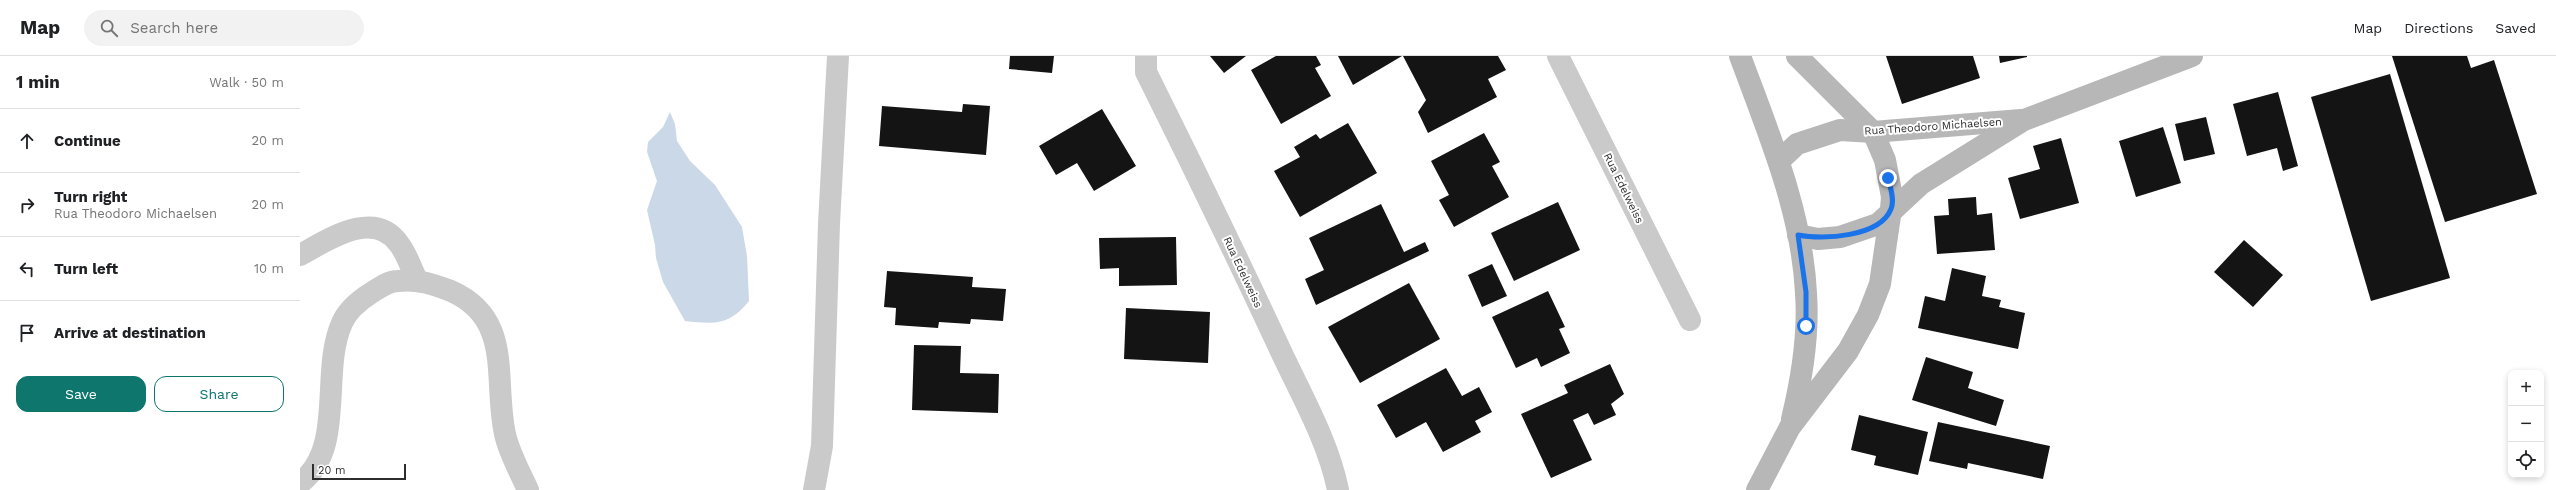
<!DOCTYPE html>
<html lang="en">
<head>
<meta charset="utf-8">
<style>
	:root { --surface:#fff; --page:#f2f2f2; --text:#202124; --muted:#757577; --line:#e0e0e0; --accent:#0f766e }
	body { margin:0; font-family:"Work Sans",sans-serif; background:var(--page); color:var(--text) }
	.controls { position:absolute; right:12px; bottom:12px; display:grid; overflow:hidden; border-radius:8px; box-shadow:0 2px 6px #0003 }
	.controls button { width:36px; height:36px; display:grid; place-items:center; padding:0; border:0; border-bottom:1px solid var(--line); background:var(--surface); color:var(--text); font:20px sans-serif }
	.scale { position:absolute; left:12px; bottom:10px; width:94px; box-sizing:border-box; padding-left:4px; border:2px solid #2d2d2d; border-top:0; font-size:11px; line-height:14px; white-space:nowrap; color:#2d2d2d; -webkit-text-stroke:3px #fff; paint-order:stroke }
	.stop { position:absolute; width:12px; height:12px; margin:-9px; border:3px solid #1a73e8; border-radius:50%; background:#fff }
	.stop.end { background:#1a73e8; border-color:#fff; box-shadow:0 1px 4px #0008 }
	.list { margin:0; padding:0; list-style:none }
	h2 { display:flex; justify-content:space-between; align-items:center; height:52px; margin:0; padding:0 16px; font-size:17px }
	h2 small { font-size:13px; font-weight:400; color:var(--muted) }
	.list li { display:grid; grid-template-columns:26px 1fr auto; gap:12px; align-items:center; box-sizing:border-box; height:64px; padding:0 16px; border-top:1px solid var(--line) }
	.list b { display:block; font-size:15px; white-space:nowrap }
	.list p { margin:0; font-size:13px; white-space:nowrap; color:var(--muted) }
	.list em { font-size:13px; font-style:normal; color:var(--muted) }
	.actions { display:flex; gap:8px; padding:12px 16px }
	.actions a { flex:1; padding:9px 0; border:1px solid var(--accent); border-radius:12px; text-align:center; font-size:14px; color:var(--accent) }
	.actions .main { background:var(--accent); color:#fff }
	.icon { flex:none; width:22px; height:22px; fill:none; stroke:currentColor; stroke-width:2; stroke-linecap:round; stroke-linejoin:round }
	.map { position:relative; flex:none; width:2256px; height:434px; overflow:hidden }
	header { display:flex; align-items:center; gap:24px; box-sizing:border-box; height:56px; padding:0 20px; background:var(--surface); border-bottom:1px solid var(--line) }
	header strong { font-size:19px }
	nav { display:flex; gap:22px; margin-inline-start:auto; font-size:14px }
	.search { width:280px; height:36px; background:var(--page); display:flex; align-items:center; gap:10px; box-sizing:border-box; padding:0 14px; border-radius:22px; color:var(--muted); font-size:15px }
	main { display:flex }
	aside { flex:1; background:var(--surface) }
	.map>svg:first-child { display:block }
	.water { fill:#cbd8e7 }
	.building { fill:#141414 }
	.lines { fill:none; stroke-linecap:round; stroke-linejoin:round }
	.street { stroke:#cacaca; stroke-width:22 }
	.secondary { stroke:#b7b7b7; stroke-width:22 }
	.route { stroke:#1a73e8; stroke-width:5 }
	.labels { text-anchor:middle; stroke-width:4; stroke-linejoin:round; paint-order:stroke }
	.street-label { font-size:11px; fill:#2d2d2d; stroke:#fff }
</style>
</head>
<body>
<header>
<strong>Map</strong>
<div class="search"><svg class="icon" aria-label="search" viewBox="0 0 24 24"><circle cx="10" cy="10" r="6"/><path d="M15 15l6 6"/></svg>Search here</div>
<nav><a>Map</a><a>Directions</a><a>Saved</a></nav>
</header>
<main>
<aside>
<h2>1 min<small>Walk · 50 m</small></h2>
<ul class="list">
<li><svg class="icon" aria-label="ahead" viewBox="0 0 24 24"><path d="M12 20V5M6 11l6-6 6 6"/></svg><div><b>Continue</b></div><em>20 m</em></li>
<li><svg class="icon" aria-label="right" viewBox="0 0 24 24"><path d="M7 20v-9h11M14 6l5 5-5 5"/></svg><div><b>Turn right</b><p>Rua Theodoro Michaelsen</p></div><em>20 m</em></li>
<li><svg class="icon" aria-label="left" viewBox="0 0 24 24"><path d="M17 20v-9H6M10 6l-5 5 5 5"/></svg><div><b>Turn left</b></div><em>10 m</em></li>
<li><svg class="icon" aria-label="arrive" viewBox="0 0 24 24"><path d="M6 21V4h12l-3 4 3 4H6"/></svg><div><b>Arrive at destination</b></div></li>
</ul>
<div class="actions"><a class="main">Save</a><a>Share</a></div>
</aside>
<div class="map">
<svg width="2256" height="434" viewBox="0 0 2256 434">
	<rect width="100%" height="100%" fill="#fff"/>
	<path class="water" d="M370,56L375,68L377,85L390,105L415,129L442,171L447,200L449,245C429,270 414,268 385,265L363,226L356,202L355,189L347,154L357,125L347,96L348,86L363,71Z"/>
	<g class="building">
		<path d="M710,0H754L752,17L709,13Z"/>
		<path d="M910,0H946L924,17Z"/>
		<path d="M976,0H1016L1021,9L1015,12L1031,40L981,68L951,14Z"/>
		<path d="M1038,0H1102L1053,29Z"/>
		<path d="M1103,0H1198L1206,14L1188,23L1197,41L1128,77L1118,56L1126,44Z"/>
		<path d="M1586,0H1673L1680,22L1602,48Z"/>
		<path d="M1699,0H1727V1L1700,7Z"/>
		<path d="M2092,0H2167L2171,12L2194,4L2237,138L2145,166Z"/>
		<path d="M2090,18L2150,222L2071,245L2011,41Z"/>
		<path d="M1978,36L1998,110L1983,115L1977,92L1947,100L1933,48Z"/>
		<path d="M663,48L690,50L686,99L579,90L582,50L662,56Z"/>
		<path d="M802,53L836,110L794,135L777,107L756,119L739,90Z"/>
		<path d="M1906,61L1915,98L1884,105L1875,68Z"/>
		<path d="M1048,67L1077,117L1000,161L974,115L1000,101L994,91L1016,78L1020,83Z"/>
		<path d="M1863,71L1881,127L1836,141L1819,85Z"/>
		<path d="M1184,77L1200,106L1192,110L1209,141L1154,171L1139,144L1149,139L1131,105Z"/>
		<path d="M1761,82L1779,147L1720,163L1708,122L1740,113L1733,90Z"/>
		<path d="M1676,141L1677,159L1692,157L1695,194L1637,198L1634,160L1649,159L1648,143Z"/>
		<path d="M1258,146L1280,194L1214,225L1191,177Z"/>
		<path d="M1081,148L1104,196L1125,186L1129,195L1016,249L1005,223L1024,214L1009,182Z"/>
		<path d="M876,181L877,229L819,230V212L800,213L799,182Z"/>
		<path d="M1944,184L1983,219L1953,251L1914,216Z"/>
		<path d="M1192,208L1207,240L1182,251L1168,219Z"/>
		<path d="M1652,212L1686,220L1682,240L1701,244L1699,251L1725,257L1718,293L1618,272L1625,240L1645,245Z"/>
		<path d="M587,215L673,221L672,231L706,233L703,265L671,263L670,268L639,266L638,272L595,269L596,252L584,251Z"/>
		<path d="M1109,227L1140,283L1060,327L1028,271Z"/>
		<path d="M1248,235L1265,271L1259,273L1270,297L1241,311L1237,302L1216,312L1192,261Z"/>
		<path d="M826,252L910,256L908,307L824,303Z"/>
		<path d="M614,289L661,290L660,317L699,318L698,357L612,354Z"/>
		<path d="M1626,301L1673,316L1668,332L1704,344L1696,370L1612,344Z"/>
		<path d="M1310,308L1324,338L1311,348L1316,359L1294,369L1288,357L1273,364L1292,404L1251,422L1221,358L1268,337L1264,329Z"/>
		<path d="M1146,312L1162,340L1179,331L1192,356L1175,365L1181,376L1143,396L1126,366L1096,382L1077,349Z"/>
		<path d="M1559,359L1628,376L1618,419L1574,409L1576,400L1551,394Z"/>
		<path d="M1638,366L1750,390L1743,423L1668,407L1667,413L1629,405Z"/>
	</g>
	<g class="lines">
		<g class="street">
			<path d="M846,0V16C891,106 935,197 978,289C999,335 1028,384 1038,434"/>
			<path d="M1258,0L1390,264"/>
			<path d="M0,199C28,184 74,152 99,188C107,198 111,212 117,224"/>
			<path d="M0,427C46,393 20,315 42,267C47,255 60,244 71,237C79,232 88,225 98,225C118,223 133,228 151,235C214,263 193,323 205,378C209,397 220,416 228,434"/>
			<path d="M514,434L522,390L529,168L538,0"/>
		</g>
		<g class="secondary">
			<path d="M1440,0C1468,76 1502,155 1506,237C1509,279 1502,322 1492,363"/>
			<path d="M1479,105L1497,88L1540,74L1573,76L1721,64"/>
			<path d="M1498,179L1518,183L1540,181L1578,168L1621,128L1724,64L1892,0"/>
			<path d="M1457,434L1490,371L1548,295L1568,259L1580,228L1591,153L1592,141L1585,104L1573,76L1497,0"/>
		</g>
	</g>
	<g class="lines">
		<path class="route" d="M1506,270V236L1498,179C1523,184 1580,181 1591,153C1595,144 1590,130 1588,122"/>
	</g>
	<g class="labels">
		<g class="street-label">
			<text transform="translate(1633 70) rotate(-4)" y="4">Rua Theodoro Michaelsen</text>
			<text transform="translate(1324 132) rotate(64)" y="4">Rua Edelweiss</text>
			<text transform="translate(943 216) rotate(65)" y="4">Rua Edelweiss</text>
		</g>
	</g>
</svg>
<div class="controls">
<button>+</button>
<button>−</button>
<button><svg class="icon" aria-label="locate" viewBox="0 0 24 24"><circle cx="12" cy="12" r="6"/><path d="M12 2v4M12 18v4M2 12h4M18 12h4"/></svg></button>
</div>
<div class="scale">20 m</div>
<div class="stop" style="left:1506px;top:270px"></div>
<div class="stop end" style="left:1588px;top:122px"></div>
</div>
</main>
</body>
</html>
